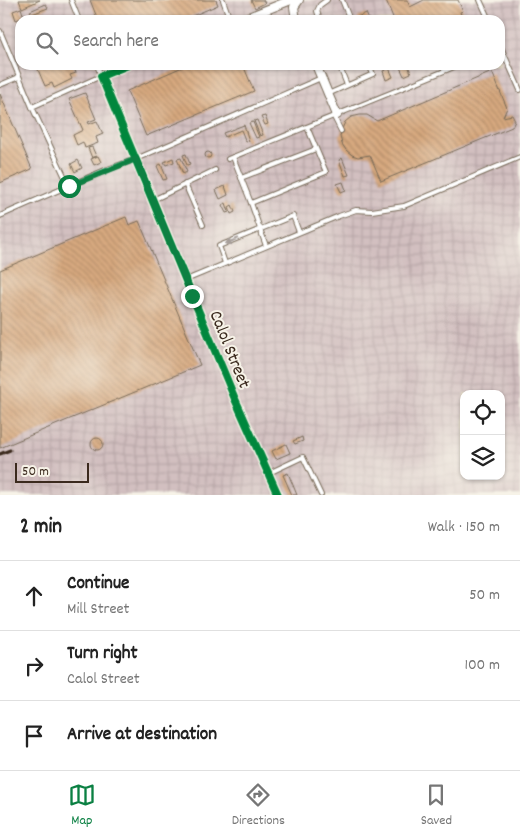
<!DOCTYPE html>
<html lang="en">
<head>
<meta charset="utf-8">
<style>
	:root { --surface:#fff; --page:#f6f6f6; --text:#222; --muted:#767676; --line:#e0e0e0; --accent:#0b8043 }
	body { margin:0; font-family:Dekko,sans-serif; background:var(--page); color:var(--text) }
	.controls { position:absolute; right:15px; bottom:15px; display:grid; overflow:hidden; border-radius:10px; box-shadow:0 1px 4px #0004 }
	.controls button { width:45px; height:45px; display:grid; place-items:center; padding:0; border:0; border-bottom:1px solid var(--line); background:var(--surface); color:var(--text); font:25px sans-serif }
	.scale { position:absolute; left:15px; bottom:12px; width:74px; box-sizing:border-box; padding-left:5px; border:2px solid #3b2a1e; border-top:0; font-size:14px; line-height:18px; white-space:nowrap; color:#3b2a1e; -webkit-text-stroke:4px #f7f3e8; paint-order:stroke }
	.stop { position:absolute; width:15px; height:15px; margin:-11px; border:4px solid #0b8043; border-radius:50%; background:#fff }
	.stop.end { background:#0b8043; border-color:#fff; box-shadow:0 1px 5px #0008 }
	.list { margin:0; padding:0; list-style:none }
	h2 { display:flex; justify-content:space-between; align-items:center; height:65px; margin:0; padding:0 20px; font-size:21px }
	h2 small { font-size:16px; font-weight:400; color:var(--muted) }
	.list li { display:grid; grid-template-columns:32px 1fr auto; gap:15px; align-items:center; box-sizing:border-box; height:70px; padding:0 20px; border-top:1px solid var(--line) }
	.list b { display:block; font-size:19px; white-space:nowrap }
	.list p { margin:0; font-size:16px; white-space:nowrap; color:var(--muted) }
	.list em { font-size:16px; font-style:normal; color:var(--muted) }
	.icon { flex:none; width:28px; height:28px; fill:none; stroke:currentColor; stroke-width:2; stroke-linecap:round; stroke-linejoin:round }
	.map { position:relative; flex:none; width:520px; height:495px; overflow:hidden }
	.search { position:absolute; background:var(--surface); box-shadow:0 1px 4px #0004; left:15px; right:15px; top:15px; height:55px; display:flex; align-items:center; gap:12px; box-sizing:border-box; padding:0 18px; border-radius:15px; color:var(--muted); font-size:19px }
	.sheet { height:275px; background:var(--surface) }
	nav { display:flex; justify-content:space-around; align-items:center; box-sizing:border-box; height:70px; border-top:1px solid var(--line); background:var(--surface); font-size:14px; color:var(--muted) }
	nav a { display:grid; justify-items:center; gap:2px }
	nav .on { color:var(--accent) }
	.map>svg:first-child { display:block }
	.industrial { fill:url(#industrial-grid); fill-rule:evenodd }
	.building { fill:url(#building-back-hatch) }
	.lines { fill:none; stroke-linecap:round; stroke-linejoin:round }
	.lane-casing { stroke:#796b59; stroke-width:6 }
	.street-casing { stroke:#796b59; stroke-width:10 }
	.lane { stroke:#fff; stroke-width:4 }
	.street { stroke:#fff; stroke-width:8 }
	.rail { stroke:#3b2a1e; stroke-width:3 }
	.cycleway-casing { stroke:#f7f3e8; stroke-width:11 }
	.cycleway { stroke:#00873e; stroke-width:8 }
	.oneway { fill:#a79f9a }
	.route { stroke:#0b8043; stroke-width:6 }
	.labels { text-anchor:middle; stroke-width:4; stroke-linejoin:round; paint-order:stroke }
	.street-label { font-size:18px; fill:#3b2a1e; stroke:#f7f3e8 }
</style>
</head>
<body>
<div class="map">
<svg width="520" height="495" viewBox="0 0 520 495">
	<defs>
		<pattern id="industrial-grid" width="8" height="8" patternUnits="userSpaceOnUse" patternTransform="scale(1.25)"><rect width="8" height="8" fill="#d2bfc0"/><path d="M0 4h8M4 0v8" fill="none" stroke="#b5a4a5"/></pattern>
		<pattern id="building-back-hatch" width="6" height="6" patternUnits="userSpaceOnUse" patternTransform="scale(1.25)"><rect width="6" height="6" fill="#d7a97f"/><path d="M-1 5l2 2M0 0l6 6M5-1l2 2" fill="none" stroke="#b08a67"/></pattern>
	</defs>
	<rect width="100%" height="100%" fill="#f7f3e8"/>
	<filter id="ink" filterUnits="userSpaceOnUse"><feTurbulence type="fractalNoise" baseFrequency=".02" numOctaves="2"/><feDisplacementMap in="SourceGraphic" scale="10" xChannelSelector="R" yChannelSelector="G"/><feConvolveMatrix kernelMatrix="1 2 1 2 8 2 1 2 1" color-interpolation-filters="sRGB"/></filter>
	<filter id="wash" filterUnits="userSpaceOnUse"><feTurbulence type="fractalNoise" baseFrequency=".0096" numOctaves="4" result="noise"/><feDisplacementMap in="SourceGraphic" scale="20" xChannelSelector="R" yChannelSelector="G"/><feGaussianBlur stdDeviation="1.12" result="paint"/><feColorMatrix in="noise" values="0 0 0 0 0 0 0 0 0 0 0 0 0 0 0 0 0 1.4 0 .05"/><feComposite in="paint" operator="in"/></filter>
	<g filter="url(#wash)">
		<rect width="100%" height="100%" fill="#ede4c7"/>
		<path class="industrial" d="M0,0H520V495H0ZM20,20H500V65H20ZM464,394H501V476H464Z"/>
		<g id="blocks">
			<g class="building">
				<path d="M19,0H40L22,8Z"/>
				<path d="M90,0H216L218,5L183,20H98Z"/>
				<path d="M251,0H263L265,3L255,8Z"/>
				<path d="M386,0H407L410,7L424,0H458L463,11L460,12L463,20H394Z"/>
				<path d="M46,4L48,8L32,14L30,11Z"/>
				<path d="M21,8L24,17L16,20L13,11Z"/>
				<path d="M366,13L369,20H359L358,17Z"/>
				<path d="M36,65H73L76,73L70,75L72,79L54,88L52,83L45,86Z"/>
				<path d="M187,65H243L254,91L146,136L127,91Z"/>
				<path d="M399,65H408L411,73L404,76Z"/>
				<path d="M389,68L393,77L386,80L383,71Z"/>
				<path d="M492,72L507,108L503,117L512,115L515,121L512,127L381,181L370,155L358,157L352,155L346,150L342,144L340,136L342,129L345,122L351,117L360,115H367L377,121Z"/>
				<path d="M85,93L96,119L88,122L89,124L97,121L103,134L96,137L98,143L85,148L83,142L77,145L73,135L83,130L69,99Z"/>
				<path d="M0,94L32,169L0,183Z"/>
				<path d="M265,116L268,124L265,125L261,117Z"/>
				<path d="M257,120L263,135L260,136L254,121Z"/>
				<path d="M253,122L259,137L256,138L249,123Z"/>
				<path d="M244,125L249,141L246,142L241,130L225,137L223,133Z"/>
				<path d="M92,147L96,156L92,158L88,148Z"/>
				<circle cx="208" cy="155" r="3"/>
				<path d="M186,154L190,164L187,165L183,155Z"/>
				<path d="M98,156L101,162L94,165L91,159Z"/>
				<path d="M173,158L174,162L166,165L164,162Z"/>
				<path d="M181,158L187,172L183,174L177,159Z"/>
				<path d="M342,158L349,175L345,176L339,160Z"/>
				<path d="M78,160L82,168L75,172L71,164Z"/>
				<path d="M161,164L167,179L163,180L157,166Z"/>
				<path d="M343,182L346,190L341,192L337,184Z"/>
				<path d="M225,186L228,195L220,199L216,190Z"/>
				<path d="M226,203L229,212L226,213L222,205Z"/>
				<path d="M232,205L235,212L231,214L229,207Z"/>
				<path d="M126,217L129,225L139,221L200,365L0,448V270Z"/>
				<path d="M302,437L303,441L295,444L293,441Z"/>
				<circle cx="97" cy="444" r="6"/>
				<path d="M286,444L290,453L276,459L272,451Z"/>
				<path d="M288,473L297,495H292L283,475Z"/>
			</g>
		</g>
	</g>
	<g filter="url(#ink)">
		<use href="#blocks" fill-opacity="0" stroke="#796b59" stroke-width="1"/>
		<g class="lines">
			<g class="lane-casing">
				<g id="lane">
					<path d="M71,0L79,20"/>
					<path d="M223,0L230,20"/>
					<path d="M342,0L350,20"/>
					<path d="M480,0L489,20"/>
					<path d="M320,20L317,11L320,5L327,0"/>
					<path d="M0,31L32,107"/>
					<path d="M500,45L520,90"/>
					<path d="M339,65L347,85"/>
					<path d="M0,85L19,77"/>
					<path d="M328,94L373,74L369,65"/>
					<path d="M334,117L341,131"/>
					<path d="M233,157L251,203L326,172L307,127"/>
					<path d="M228,159L459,65"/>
					<path d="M241,178L316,149"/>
					<path d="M185,184L203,225"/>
					<path d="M69,186L32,107L101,76L97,65"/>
					<path d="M153,200L215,170"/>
					<path d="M251,203L266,246"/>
					<path d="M0,216L105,170L136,159L321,78"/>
					<path d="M225,263L219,246L293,216L299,232"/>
					<path d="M186,280L339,216L356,210L372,211L404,206L520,157"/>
					<path d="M269,473L303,457L321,495"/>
				</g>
			</g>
			<g class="street-casing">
				<g id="street">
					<path d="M241,20L291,0"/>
					<path d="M296,20L294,7L299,0"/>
					<path d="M128,65L101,76L235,399L278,495"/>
					<path d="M316,65L337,115"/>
				</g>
			</g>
			<use href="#lane" class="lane"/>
			<use href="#street" class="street"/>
			<path class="rail" d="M0,454L10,450"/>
			<g class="cycleway-casing">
				<path id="cycleway" d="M128,65L101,76L235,399L278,495"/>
			</g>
			<use href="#cycleway" class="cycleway"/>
		</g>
		<defs><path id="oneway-solid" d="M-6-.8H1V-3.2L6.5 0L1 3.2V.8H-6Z" transform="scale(1.25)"/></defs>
		<use class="oneway" href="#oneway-solid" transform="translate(232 241) rotate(157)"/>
	</g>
	<g class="lines" filter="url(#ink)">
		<path class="route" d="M69,186L136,159L192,296"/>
	</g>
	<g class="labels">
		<g class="street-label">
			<text transform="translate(231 349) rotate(68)" y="6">Calol Street</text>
		</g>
	</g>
</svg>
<div class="controls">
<button><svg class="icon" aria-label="locate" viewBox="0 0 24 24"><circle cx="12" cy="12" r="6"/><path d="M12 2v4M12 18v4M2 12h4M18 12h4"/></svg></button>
<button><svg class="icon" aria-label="layers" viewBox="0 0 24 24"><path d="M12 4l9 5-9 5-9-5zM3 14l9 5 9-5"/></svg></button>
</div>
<div class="scale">50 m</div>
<div class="stop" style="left:69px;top:186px"></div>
<div class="stop end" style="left:192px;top:296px"></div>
<div class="search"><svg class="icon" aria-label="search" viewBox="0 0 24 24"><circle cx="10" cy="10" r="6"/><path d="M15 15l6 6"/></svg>Search here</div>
</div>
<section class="sheet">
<h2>2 min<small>Walk · 150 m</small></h2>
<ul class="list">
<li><svg class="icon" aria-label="ahead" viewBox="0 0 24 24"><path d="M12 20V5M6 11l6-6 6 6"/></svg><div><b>Continue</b><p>Mill Street</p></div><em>50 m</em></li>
<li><svg class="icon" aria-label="right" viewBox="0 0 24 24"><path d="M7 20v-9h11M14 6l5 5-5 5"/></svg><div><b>Turn right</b><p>Calol Street</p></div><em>100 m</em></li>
<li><svg class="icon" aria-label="arrive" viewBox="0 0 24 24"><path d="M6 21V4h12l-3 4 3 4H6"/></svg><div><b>Arrive at destination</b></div></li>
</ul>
</section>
<nav>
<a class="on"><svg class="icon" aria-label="map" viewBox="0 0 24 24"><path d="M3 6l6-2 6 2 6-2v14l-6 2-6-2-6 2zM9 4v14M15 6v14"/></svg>Map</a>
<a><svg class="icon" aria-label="directions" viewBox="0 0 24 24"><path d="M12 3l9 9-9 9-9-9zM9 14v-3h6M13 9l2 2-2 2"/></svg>Directions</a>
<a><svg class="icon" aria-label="saved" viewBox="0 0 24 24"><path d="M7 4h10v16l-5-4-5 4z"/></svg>Saved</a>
</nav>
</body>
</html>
